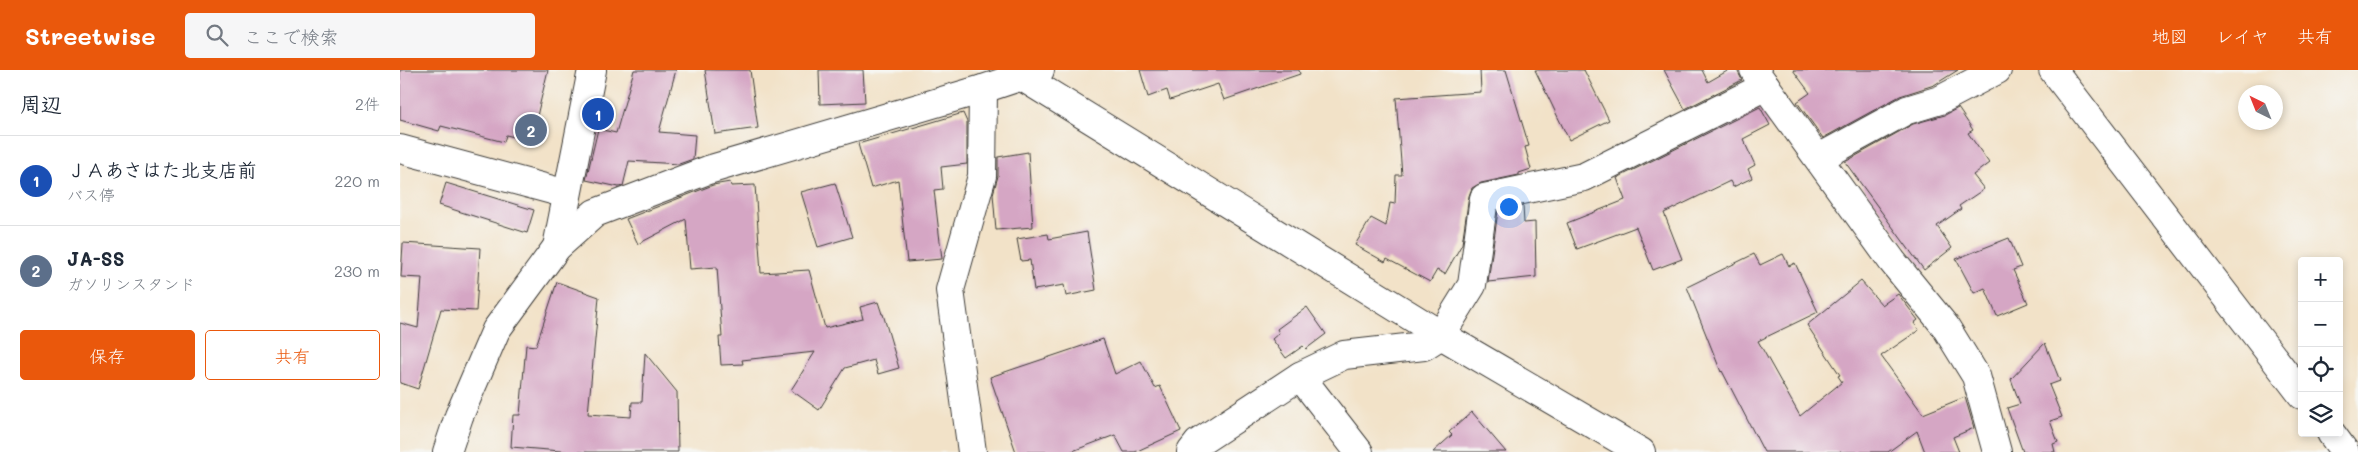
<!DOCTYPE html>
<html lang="ja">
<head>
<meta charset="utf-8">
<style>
	:root { --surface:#fff; --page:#f6f6f7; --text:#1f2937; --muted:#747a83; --line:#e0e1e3; --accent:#ea580c }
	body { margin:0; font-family:Mali,"Klee One",sans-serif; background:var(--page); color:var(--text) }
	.controls { position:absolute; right:15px; bottom:15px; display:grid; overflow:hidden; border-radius:5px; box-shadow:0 2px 8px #0003 }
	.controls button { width:45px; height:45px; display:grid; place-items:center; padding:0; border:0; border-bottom:1px solid var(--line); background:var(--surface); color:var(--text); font:25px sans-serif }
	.compass { position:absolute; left:1838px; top:15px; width:45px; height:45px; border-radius:50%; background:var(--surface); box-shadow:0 2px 8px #0003; rotate:317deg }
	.you { position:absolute; left:1108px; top:136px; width:18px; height:18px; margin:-12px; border:4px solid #fff; border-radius:50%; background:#1a73e8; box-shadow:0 0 0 8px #1a73e833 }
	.badge { display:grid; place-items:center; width:32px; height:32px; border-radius:50%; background:var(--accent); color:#fff; font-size:16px; font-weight:700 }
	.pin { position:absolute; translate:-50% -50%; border:2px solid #fff; box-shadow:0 1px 5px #0006 }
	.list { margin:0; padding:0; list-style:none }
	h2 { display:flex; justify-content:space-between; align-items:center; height:65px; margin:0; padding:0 20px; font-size:21px }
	h2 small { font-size:16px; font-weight:400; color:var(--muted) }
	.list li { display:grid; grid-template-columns:32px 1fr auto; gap:15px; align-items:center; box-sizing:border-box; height:90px; padding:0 20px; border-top:1px solid var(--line) }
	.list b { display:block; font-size:19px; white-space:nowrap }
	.list p { margin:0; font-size:16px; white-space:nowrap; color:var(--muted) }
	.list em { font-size:16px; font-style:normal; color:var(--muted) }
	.actions { display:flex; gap:10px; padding:15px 20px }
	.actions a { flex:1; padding:11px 0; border:1px solid var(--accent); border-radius:5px; text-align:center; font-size:18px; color:var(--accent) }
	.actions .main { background:var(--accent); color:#fff }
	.icon { flex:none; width:28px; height:28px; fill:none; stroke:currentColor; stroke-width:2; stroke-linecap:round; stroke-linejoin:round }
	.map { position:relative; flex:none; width:1958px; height:382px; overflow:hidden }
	header { display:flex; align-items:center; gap:30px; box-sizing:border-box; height:70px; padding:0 25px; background:var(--accent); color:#fff }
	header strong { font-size:24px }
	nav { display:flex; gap:28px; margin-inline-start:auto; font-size:18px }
	.search { width:350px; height:45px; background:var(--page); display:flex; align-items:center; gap:12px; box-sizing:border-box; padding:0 18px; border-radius:5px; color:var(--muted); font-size:19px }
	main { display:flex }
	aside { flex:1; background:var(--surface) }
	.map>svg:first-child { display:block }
	.building { fill:#d5a6c4 }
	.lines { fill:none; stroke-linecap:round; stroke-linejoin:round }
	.street-casing { stroke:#3c3a36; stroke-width:30 }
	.secondary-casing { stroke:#3c3a36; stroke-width:30 }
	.street { stroke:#fff; stroke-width:28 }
	.secondary { stroke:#fff; stroke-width:28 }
</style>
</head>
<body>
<header>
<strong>Streetwise</strong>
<div class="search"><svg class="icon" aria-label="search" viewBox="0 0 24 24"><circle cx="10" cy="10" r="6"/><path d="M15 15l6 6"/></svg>ここで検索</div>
<nav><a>地図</a><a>レイヤ</a><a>共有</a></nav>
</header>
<main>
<aside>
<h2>周辺<small>2件</small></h2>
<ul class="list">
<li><span class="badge" style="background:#1a4fb4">1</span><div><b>ＪＡあさはた北支店前</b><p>バス停</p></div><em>220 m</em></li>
<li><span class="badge" style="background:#5c6f8a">2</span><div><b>JA-SS</b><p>ガソリンスタンド</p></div><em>230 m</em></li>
</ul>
<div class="actions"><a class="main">保存</a><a>共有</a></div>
</aside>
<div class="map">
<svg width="1958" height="382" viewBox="0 0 1958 382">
	<rect width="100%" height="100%" fill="#f6f6f2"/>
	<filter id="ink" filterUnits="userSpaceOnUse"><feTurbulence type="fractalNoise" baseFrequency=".02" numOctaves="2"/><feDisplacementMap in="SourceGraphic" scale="10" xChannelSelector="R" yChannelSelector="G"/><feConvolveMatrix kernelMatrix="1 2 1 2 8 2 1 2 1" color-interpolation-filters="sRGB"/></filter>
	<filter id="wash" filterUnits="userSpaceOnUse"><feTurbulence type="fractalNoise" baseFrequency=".0096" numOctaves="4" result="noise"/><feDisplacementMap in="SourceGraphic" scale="20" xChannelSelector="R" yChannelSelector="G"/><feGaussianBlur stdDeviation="1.12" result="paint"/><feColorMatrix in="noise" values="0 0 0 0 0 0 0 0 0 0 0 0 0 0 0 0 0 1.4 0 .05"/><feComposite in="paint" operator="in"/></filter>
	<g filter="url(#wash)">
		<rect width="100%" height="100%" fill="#f2e2c8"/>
		<g id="blocks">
			<g class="building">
				<path d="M0,0H148L131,71L106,65L104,72L41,56L39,61L0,50Z"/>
				<path d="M234,0H276L259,62L295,65L293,89L279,94L229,91L223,116L219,117L186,110L198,59L216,63Z"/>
				<path d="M305,0H350L358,58L315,64Z"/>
				<path d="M419,0H463L465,32L420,34Z"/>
				<path d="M740,0H899L900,4L824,30L818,14L770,30L767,20L748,27Z"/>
				<path d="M1080,0H1106L1129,76L1125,77L1131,99L1119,103V105L1081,113L1072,118L1069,126L1062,174L1045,204L1037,200L1030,212L987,189L985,192L955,175L971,148L986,156L990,133L995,134L996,105H1002L996,28L1081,22Z"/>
				<path d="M1135,0H1184L1209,50L1169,70Z"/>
				<path d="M1264,0H1302L1308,12L1329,0H1337L1342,10L1285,39Z"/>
				<path d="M1393,0H1558L1534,15L1500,26L1423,68L1397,32L1410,23Z"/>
				<path d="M1360,37L1370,55L1343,69L1355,95L1348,99L1352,108L1333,117L1330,111L1264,143L1282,189L1253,200L1236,157L1177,179L1167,153L1225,130L1217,108Z"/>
				<path d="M1558,38L1573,60L1568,63L1589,93L1573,105L1584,119L1559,136L1561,139L1537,156L1552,178L1524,200L1445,92L1513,54L1545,45Z"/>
				<path d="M563,43L567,52V94L541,97L543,119L534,120L542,189L507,192L498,110L471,118L458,74Z"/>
				<path d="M628,82L633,157L596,160L593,124L598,106V87Z"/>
				<path d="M330,112L331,116L355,115L361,203L409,200L425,258L463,249L460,237L478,232L482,244H483L499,298L478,304L474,290L445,298L419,340L391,320L415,282L342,290L343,294L321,295L319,267H322L317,197L290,199L286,149L238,174L226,149L313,115Z"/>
				<path d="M46,113L134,140L127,163L39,135Z"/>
				<path d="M435,113L452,167L418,177L401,122Z"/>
				<path d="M1123,136L1124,153L1135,152L1136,207L1088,212L1098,141Z"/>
				<path d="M687,162L696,220L666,226L664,215L634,220L630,190L621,191L617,169L648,164L649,169Z"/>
				<path d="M1609,168L1621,197L1613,200L1628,233L1597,246L1585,218L1574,223L1556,189Z"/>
				<path d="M3,173L80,178L76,241L41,239L18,319L0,313V253L18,258L22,208L1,207Z"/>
				<path d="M1354,184L1360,195L1383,184L1389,196L1395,193L1418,242L1358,271L1400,346L1442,312L1438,306L1440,305L1407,255L1461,211L1482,235L1498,224L1518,250L1514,253L1519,260L1481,286L1523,344L1565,327L1574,358L1553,367L1559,382H1525L1517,361L1488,382H1364L1322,301L1321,302L1287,217Z"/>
				<path d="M157,212L199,227L188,344L231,347L232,332H242L245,283L277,322L278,382H173L111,377L113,345H120L126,275L136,276Z"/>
				<path d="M907,237L926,264L906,279L903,276L886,288L872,269L879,263L877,259Z"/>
				<path d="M703,269L715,304L741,291L755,318L760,316L781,361L735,382H724L715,365L670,382H616L590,307Z"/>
				<path d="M1645,273L1660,311L1649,315L1662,347L1650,351L1658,372L1653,374L1655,382H1623L1607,338L1620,334L1611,309Z"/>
				<path d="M1072,342L1106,382H1033L1052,365L1049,362Z"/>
			</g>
		</g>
	</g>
	<g filter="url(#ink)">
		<use href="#blocks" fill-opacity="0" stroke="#3c3a36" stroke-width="1"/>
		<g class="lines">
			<g class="street-casing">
				<g id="street">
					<path d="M1354,0L1492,191L1545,256L1576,306L1597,382"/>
					<path d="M1653,0L1902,325"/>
					<path d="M0,79L167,124"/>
					<path d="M1419,88L1507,40L1540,30L1597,0"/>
					<path d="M157,177L192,0"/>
					<path d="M900,306L959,382"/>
					<path d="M1931,363L1945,382"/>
					<path d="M47,382L59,346L96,260L157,177L195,143L308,100L583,19L640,0"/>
					<path d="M572,382L550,220L582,106L583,19"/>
					<path d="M791,382L798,373L900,306L944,285L1024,276L1041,265L1072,215L1084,128L1184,107L1366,16"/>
				</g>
			</g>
			<g class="secondary-casing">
				<path id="secondary" d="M611,0L1041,265L1241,382"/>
			</g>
			<use href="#street" class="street"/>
			<use href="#secondary" class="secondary"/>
		</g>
	</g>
</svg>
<div class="controls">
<button>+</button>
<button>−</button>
<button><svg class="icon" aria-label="locate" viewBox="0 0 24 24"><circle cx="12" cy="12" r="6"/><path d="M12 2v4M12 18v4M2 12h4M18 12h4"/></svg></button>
<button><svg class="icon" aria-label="layers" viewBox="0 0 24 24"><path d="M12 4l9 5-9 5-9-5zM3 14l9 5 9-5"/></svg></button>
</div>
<svg class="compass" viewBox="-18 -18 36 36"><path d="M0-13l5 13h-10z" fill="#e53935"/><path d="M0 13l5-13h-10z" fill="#747a83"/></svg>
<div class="you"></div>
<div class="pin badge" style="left:198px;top:44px;background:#1a4fb4">1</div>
<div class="pin badge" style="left:131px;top:60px;background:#5c6f8a">2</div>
</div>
</main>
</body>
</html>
